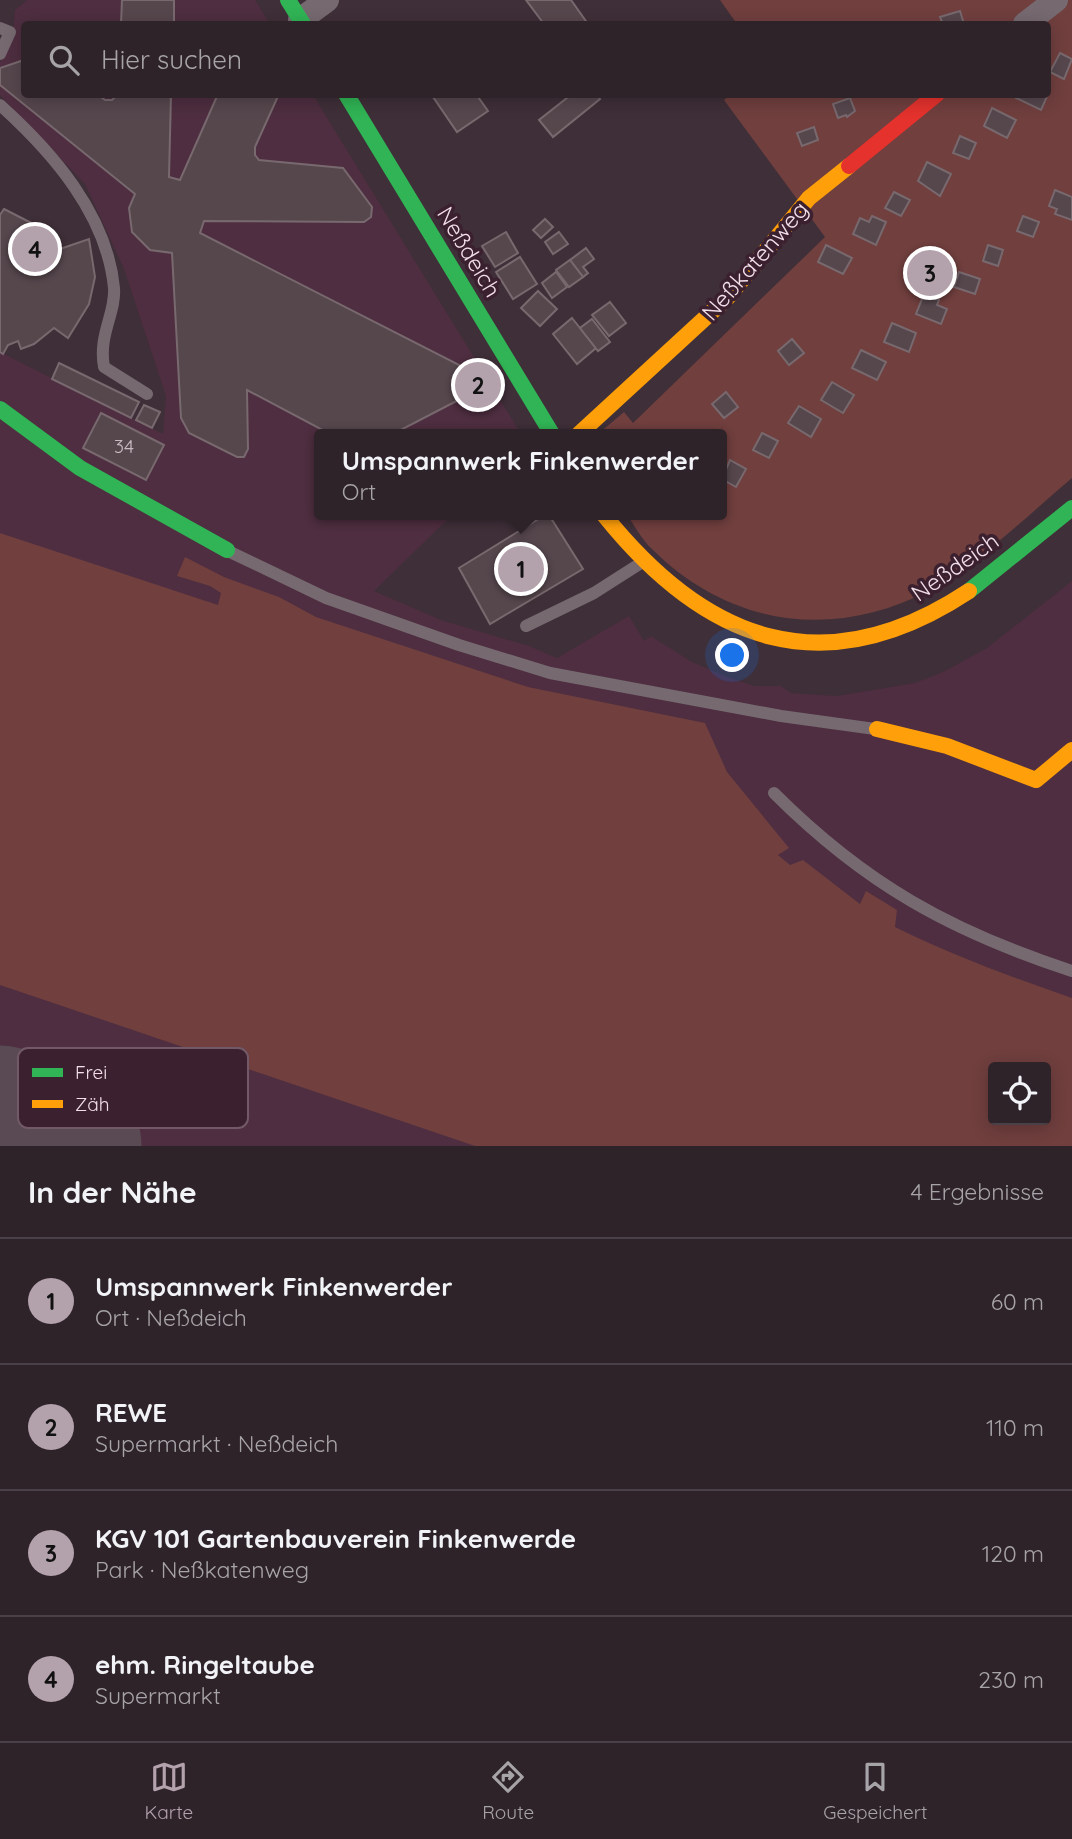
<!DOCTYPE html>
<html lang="de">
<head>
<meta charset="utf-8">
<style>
	:root { --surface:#2f232a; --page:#3b2f36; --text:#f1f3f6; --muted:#a7a4a8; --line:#4a4047; --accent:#b3a1ab }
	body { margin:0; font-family:Quicksand,sans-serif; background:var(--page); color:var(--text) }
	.controls { position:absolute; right:21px; bottom:21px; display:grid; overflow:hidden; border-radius:7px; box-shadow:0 4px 18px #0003 }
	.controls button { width:63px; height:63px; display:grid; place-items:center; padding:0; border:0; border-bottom:2px solid var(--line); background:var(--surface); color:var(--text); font:35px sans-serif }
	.you { position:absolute; left:733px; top:656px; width:24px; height:24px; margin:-18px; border:5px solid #fff; border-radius:50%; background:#1a73e8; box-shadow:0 0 0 10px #1a73e833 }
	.badge { display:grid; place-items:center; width:46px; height:46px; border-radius:50%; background:var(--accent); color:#111; font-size:23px; font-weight:700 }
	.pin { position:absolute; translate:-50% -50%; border:4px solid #fff; box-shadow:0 2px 7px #0006 }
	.popup { position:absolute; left:314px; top:429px; width:413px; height:91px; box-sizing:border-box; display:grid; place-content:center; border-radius:7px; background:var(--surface); filter:drop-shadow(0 2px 5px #0005); font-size:23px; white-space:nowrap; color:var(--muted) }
	.popup b { font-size:26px; color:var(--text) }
	.popup::after { content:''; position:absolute; left:50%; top:100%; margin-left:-14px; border:14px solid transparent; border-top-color:var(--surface) }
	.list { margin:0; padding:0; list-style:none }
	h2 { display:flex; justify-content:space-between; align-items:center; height:91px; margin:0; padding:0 28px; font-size:30px }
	h2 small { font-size:23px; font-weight:400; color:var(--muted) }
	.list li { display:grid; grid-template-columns:46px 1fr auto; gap:21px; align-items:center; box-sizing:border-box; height:126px; padding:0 28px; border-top:2px solid var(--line) }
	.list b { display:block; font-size:26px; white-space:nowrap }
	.list p { margin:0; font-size:23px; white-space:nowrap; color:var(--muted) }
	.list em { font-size:23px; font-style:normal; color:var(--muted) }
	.icon { flex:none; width:38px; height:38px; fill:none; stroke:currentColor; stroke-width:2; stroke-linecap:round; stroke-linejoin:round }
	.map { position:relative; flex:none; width:1072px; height:1146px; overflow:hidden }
	.search { position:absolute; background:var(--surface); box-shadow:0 4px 18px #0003; left:21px; right:21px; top:21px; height:77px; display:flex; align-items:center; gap:18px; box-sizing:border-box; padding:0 24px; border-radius:7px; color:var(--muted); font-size:26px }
	.sheet { height:595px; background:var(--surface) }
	nav { display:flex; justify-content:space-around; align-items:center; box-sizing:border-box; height:98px; border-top:2px solid var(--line); background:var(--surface); font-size:19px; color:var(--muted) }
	nav a { display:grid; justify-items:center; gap:4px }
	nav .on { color:var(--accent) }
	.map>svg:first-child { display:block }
	.built { fill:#4e2e40; fill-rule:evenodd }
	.green { fill:#703f3e; fill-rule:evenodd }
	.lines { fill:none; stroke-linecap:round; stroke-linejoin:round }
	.runway { stroke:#5a4a53; stroke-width:159 }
	.building { fill:#56474d; stroke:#78696e; stroke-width:2 }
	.lane { stroke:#766a70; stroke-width:12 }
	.street { stroke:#766a70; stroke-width:24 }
	.fast { stroke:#30b455; stroke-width:16 }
	.slow { stroke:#ff9f0a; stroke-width:16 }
	.jam { stroke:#e5322d; stroke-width:16 }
	.labels { text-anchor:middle; stroke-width:7; stroke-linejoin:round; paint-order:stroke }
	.number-label { font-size:19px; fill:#cbb9c2 }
	.street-label { font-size:23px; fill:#f2dfe9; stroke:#3b202f }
	.key { fill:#3b202f; stroke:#725967; stroke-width:2 }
	.key-label { font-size:19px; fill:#f2dfe9 }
</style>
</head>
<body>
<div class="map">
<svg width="1072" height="1146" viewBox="0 0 1072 1146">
	<rect width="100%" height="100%" fill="#3f2f38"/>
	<path class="built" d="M27,0H255L270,24H24V94L313,95L521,434H320V515H452L374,591L441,620L529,646L557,658L629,616L644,641L651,636L692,662L725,676L754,686H781L791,693L837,696L915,683L943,672L987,648L1072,581V1146H0V352L163,434L166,396L124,269L85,184L0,95V62L13,33L15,10ZM993,1067H1046V1120H993Z"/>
	<g class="green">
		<path d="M720,0H1072V478C1027,516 982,561 930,590C834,641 729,626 652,549C642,540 635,526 627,515H722V434H598L624,412L633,423L825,237L724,100L730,95L1048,94V24H737Z"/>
		<path d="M0,533L218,605L221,593L210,586L177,576L185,557L224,577L279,597L316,617L528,687L705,723L727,772L789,848L778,855L790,865L803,860L860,904L866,891L897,910L895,927C952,955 1011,977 1072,998V1146H475L0,985ZM1046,1067V1120H993V1067Z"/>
	</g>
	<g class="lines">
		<path class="runway" d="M0,1125L62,1146"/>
	</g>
	<g class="building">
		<path d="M122,0H174V24H121Z"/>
		<path d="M526,0H571L588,24H544Z"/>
		<path d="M960,11L964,24H943L940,17Z"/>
		<path d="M1060,53L1072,59L1064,79L1050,72Z"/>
		<path d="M24,60V94H97L105,100H112L118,94H171L169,177L180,180L218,94H279L255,147V155L259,160L343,168L372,207L371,217L364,222L204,221L200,233L471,371L477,379L474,392L393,434H330L247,390L248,449L244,457H237L189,433L181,418L172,253L150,250L132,232L129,208L135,194L0,85V68Z"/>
		<path d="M1048,91L1049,92L1041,110L1016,98L1018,94H1048Z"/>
		<path d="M431,94H476L488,111L457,132Z"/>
		<path d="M572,94H596L600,99L553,137L539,120Z"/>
		<path d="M850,98L855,111L847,117L846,115L838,118L833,104Z"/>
		<path d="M992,108L1016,120L1007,138L984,126Z"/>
		<path d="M814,127L818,140L802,146L797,133Z"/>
		<path d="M960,136L976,143L969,159L953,153Z"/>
		<path d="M927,162L951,174L940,196L918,181Z"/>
		<path d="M1055,190L1072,197V220L1055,214L1057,209L1049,206Z"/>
		<path d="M894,192L910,200L901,216L885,208Z"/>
		<path d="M4,209L49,232L44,241L54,251L89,239L95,277L89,304L68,338L54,328L34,344L21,349L18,341L8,345L3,354L0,352V215Z"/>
		<path d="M872,216L886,222L876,245L853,234L860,218L869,222Z"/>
		<path d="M1023,216L1039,222L1033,237L1017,231Z"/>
		<path d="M545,219L553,227L541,238L533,230Z"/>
		<path d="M506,232L518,253L495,267L482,246Z"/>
		<path d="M559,232L568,244L553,254L545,242Z"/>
		<path d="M826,245L852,258L843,274L818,262Z"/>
		<path d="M988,245L1003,250L998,266L983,261Z"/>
		<path d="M586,248L594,259L583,267L588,273L583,277L570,260Z"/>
		<path d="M520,257L537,284L513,299L496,272Z"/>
		<path d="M570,260L583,277L569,287L556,270Z"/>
		<path d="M556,272L567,287L552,298L542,283Z"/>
		<path d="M959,272L980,279L975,294L954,287Z"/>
		<path d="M538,291L557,309L540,326L521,308Z"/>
		<path d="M924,294L939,300L937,305L947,309L941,324L916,314Z"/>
		<path d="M610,302L626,323L609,336L592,315Z"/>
		<path d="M572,318L596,348L577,364L553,334Z"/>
		<path d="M592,319L610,342L598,351L580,328Z"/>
		<path d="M892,323L916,333L909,352L884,342Z"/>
		<path d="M792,339L804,353L789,365L778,351Z"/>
		<path d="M861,350L886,362L877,380L852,368Z"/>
		<path d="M59,363L139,402L131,418L52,379Z"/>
		<path d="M832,382L854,395L843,413L821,400Z"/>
		<path d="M726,392L738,407L724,418L712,404Z"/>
		<path d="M144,405L160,412L152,428L136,420Z"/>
		<path d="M799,406L821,419L811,437L788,423Z"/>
		<path d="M101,413L164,445L146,480L83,448Z"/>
		<path d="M762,433L778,441L769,458L753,450Z"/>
		<path d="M730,460L746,469L736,487L722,479Z"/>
		<path d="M545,515H549L583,569L490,624L459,568Z"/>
	</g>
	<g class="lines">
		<g class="lane">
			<path d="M0,28L10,32L0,54"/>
			<path d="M0,105C52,152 107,214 114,288C116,313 98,335 104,367L147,394"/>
			<path d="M228,551L326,598L459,645L550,673L781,716L875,729"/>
			<path d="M526,626L594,593L641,563"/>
			<path d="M774,793C865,884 950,931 1072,971"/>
		</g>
		<g class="street">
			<path d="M300,20L327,0"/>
			<path d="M1025,24L1056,0"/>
		</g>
		<g class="fast">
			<path d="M288,0L303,24"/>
			<path d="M346,94L552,434"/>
			<path d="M0,409L80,468L227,550"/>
			<path d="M969,591L1072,508"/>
		</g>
		<g class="slow">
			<path d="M579,434L728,297L809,198L849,166"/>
			<path d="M604,515C706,642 824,687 969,591"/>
			<path d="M877,729L947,746L1036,780L1072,750"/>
		</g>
		<path class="jam" d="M849,166L937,94"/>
	</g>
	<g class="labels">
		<g class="number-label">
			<text x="124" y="453">34</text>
		</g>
		<g class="street-label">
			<text transform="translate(469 252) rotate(59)" y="8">Neßdeich</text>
			<text transform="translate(755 261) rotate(-49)" y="8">Neßkatenweg</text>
			<text transform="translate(955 567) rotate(-35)" y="8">Neßdeich</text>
		</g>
	</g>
	<rect x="18" y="1048" width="230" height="80" rx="10" class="key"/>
	<rect x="32" y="1068" width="31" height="9" fill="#30b455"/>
	<rect x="32" y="1100" width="31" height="8" fill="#ff9f0a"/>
	<g class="key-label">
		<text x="75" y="1079">Frei</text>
		<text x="75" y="1111">Zäh</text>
	</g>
</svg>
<div class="controls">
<button><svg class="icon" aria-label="locate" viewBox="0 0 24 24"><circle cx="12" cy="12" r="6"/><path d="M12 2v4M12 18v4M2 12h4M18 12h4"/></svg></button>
</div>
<div class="you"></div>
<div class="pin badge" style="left:521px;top:569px">1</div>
<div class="popup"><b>Umspannwerk Finkenwerder</b>Ort</div>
<div class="pin badge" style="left:478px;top:385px">2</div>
<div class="pin badge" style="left:930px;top:273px">3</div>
<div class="pin badge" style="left:35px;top:249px">4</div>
<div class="search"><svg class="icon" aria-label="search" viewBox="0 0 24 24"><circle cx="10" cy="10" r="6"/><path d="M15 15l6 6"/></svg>Hier suchen</div>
</div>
<section class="sheet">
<h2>In der Nähe<small>4 Ergebnisse</small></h2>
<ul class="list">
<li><span class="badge">1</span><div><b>Umspannwerk Finkenwerder</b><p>Ort · Neßdeich</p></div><em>60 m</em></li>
<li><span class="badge">2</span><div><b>REWE</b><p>Supermarkt · Neßdeich</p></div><em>110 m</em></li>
<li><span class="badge">3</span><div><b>KGV 101 Gartenbauverein Finkenwerde</b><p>Park · Neßkatenweg</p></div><em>120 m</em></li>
<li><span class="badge">4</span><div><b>ehm. Ringeltaube</b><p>Supermarkt</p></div><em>230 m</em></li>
</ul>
</section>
<nav>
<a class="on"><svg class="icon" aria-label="map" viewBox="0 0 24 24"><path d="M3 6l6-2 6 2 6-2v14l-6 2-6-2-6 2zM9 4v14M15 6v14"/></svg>Karte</a>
<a><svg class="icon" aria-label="directions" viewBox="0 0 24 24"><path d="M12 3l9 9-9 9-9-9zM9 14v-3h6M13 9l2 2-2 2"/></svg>Route</a>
<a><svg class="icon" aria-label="saved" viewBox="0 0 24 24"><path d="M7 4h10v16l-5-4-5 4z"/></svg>Gespeichert</a>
</nav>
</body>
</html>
